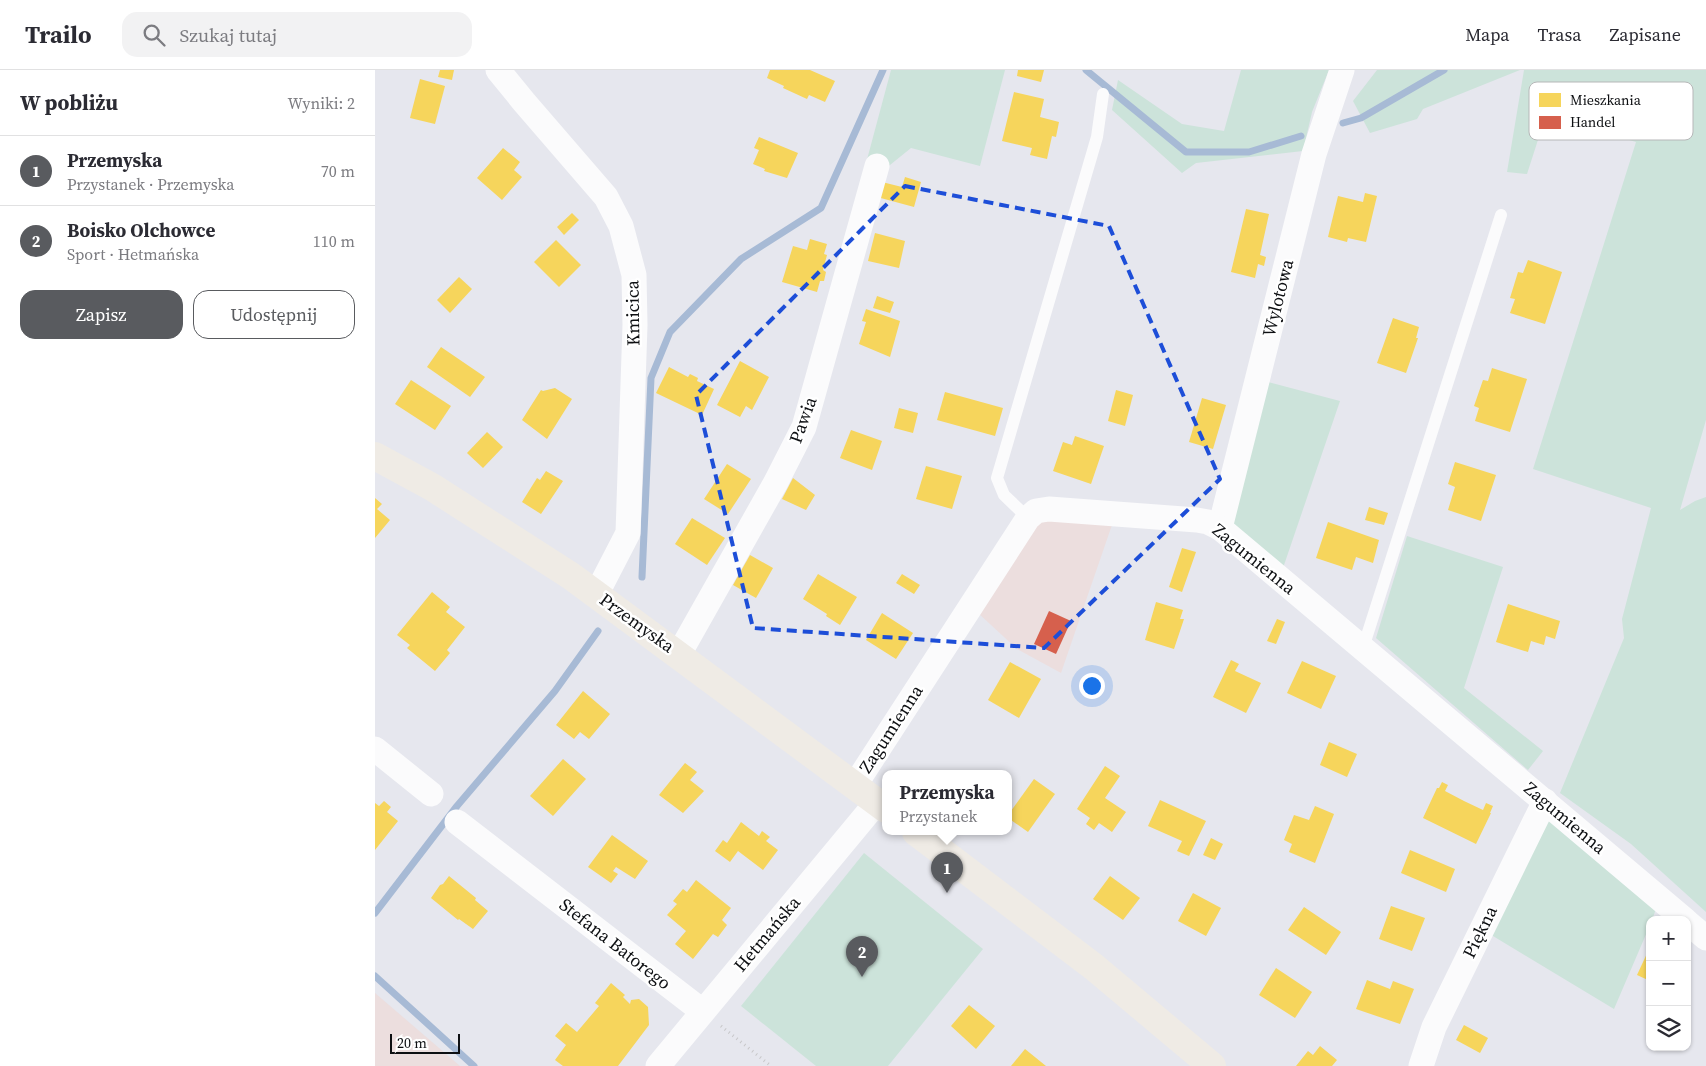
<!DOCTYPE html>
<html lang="pl">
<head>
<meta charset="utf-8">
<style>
	:root { --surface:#fff; --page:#f2f2f3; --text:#2b2b33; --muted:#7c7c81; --line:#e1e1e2; --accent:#595b5f }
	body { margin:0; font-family:"Source Serif 4",serif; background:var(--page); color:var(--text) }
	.controls { position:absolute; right:15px; bottom:15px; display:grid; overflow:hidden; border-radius:10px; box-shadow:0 1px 4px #0004 }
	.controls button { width:45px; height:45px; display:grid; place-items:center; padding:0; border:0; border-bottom:1px solid var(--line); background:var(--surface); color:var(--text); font:25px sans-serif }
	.scale { position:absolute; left:15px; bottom:12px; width:70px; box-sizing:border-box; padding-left:5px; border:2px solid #0d0f12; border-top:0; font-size:14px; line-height:18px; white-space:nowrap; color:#0d0f12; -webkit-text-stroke:4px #fff; paint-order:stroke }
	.you { position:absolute; left:716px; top:615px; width:18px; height:18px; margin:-12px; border:4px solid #fff; border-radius:50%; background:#1a73e8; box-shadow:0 0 0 8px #1a73e833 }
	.badge { display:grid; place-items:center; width:32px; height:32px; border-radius:50%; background:var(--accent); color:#fff; font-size:16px; font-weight:700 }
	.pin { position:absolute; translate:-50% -41px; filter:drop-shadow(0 1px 2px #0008) }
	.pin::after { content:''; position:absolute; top:26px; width:18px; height:15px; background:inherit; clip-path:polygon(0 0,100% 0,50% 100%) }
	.popup { position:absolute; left:507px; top:700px; width:130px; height:65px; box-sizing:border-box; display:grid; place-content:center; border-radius:10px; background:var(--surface); filter:drop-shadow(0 1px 4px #0005); font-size:16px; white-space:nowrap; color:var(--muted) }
	.popup b { font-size:19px; color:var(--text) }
	.popup::after { content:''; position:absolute; left:50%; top:100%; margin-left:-10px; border:10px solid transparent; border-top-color:var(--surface) }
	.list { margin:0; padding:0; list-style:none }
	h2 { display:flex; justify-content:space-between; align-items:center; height:65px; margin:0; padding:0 20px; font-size:21px }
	h2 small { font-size:16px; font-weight:400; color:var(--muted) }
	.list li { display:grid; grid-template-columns:32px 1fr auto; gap:15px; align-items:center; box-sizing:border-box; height:70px; padding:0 20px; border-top:1px solid var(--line) }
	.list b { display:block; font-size:19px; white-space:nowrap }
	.list p { margin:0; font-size:16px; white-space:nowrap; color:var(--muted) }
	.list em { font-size:16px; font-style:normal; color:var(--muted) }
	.actions { display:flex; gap:10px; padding:15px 20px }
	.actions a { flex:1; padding:11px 0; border:1px solid var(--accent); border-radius:15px; text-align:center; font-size:18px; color:var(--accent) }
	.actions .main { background:var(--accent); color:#fff }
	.icon { flex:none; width:28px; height:28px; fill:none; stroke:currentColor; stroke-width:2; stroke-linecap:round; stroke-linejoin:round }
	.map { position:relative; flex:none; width:1331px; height:996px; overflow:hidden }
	header { display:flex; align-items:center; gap:30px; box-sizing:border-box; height:70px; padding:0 25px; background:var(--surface); border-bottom:1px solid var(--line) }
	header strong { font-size:24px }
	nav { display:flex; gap:28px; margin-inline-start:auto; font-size:18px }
	.search { width:350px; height:45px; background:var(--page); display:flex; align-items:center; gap:12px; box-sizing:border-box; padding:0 18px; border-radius:15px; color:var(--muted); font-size:19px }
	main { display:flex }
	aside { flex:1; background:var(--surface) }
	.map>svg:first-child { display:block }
	.commercial { fill:#ecdede }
	.green { fill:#cce3da }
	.homes { fill:#f6d55c }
	.shops { fill:#d6604d }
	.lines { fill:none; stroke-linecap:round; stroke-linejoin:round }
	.stream { stroke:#a7bad5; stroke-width:7 }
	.path { stroke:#c7c7c9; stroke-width:3; stroke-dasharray:1 4; stroke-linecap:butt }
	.service { stroke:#fbfbfc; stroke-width:12 }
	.minor { stroke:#fbfbfc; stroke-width:25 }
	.primary { stroke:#efebe5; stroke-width:28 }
	.marked { fill:none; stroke:#1d4ed8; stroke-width:4; stroke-dasharray:10 6; stroke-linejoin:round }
	.labels { text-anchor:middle; stroke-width:5; stroke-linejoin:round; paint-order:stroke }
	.street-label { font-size:18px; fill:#0d0f12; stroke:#fff }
	.key { fill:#fff; stroke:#b6b7b8; stroke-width:1 }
	.key-label { font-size:14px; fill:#0d0f12 }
</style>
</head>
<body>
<header>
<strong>Trailo</strong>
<div class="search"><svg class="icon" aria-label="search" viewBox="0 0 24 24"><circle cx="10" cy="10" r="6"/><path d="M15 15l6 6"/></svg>Szukaj tutaj</div>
<nav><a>Mapa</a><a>Trasa</a><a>Zapisane</a></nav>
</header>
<main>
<aside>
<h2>W pobliżu<small>Wyniki: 2</small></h2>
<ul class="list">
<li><span class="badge">1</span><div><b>Przemyska</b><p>Przystanek · Przemyska</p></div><em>70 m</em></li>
<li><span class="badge">2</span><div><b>Boisko Olchowce</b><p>Sport · Hetmańska</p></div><em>110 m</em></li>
</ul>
<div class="actions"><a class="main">Zapisz</a><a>Udostępnij</a></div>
</aside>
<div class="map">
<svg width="1331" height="996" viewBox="0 0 1331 996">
	<rect width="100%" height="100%" fill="#e6e7ee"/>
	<g class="commercial">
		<path d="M666,447L738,452L686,603L642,579L603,543Z"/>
		<path d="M0,923L85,996H0Z"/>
	</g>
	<g class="green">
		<path d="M516,0H630L605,96L536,78L510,99L490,97Z"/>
		<path d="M866,0H954L937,42L928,81L821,93L807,103L737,40L743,10L807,54L849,61Z"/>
		<path d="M1002,0H1145L1048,39L1042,49L995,63L978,31Z"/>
		<path d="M1149,0H1331V350L1305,440L1320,431L1331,427V842L1256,774L1185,723L1249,568L1247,549L1276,438L1158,399L1261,72L1171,45L1152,104L1132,102Z"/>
		<path d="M893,312L965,331L908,498L861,461L857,446Z"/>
		<path d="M1032,466L1128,497L1089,618L1168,681L1153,700L1001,568Z"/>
		<path d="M1171,745L1281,839L1277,850H1275V855L1239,939L1113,863Z"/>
		<path d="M489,783L608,879L513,996H441L366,936Z"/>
	</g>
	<g class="homes">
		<path d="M65,0H79L77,10L63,7Z"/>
		<path d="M395,0H435L460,11L450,32L434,25L432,29L408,18L409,16L392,8Z"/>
		<path d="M643,0H669L666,12L642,6Z"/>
		<path d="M45,9L70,16L60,54L35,48Z"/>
		<path d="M639,22L669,29L665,47L684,52L681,67L677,66L672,89L655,85L657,78L627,71Z"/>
		<path d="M384,67L423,83L412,108L389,101L390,99L378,94L384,80L379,78Z"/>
		<path d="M128,78L145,92L139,100L147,107L127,130L102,108Z"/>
		<path d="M530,107L546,112L539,137L502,127L507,112L527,117Z"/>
		<path d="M990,123L1002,126L991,172L973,168L972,172L953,167L963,126L988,132Z"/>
		<path d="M871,139L894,144L885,185L891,187L889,196L883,194L880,208L856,202Z"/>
		<path d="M197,143L204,150L189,165L182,157Z"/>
		<path d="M500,163L530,171L524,198L493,191Z"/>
		<path d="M435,169L452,174L449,184L452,185L448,200L451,202L449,211H445L442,222L407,212L418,176L432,180Z"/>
		<path d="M181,170L206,195L184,217L159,192Z"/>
		<path d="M1153,190L1187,202L1170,254L1135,243L1140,229L1135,228L1143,202L1148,203Z"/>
		<path d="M84,207L97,219L75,243L62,230Z"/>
		<path d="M502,226L519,232L515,243L498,238Z"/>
		<path d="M491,239L525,251L515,287L484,274L491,252L487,251Z"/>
		<path d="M1018,248L1044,257L1041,268H1043L1031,303L1002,293Z"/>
		<path d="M66,277L110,307L95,327L52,297Z"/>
		<path d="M365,291L394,307L377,340L371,336L365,347L342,335Z"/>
		<path d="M294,297L313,307L315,304L323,308L322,311L339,319L327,345L281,323Z"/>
		<path d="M1117,298L1152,309L1135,362L1100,351L1104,338L1099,336L1108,310L1113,311Z"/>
		<path d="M36,310L76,336L60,360L20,334Z"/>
		<path d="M180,318L197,329L172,369L147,350L166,320L168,321Z"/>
		<path d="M741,320L758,325L750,356L733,351Z"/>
		<path d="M570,322L628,338L620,366L562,350Z"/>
		<path d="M827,328L851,335L838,379L814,372Z"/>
		<path d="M524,338L543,343L538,363L519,358Z"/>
		<path d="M476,360L507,371L497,400L465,388Z"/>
		<path d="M112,362L128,377L108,398L92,383Z"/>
		<path d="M700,366L729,376L716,414L678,401L688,372L697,375Z"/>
		<path d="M1080,392L1121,405L1106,451L1073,440L1080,417L1073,414Z"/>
		<path d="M352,394L376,409L353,444L329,429Z"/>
		<path d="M551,396L587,406L577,439L541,429Z"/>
		<path d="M171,401L188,411L166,444L147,432L162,408L165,410Z"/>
		<path d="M418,408L440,425L431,440L407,429Z"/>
		<path d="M0,428L7,434L2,439L15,450L0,468Z"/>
		<path d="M994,437L1013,443L1009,455L990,450Z"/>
		<path d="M317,448L350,468L332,495L300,474Z"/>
		<path d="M953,452L1004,470L998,493L981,487L977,500L941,488Z"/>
		<path d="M807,478L821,482L807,522L794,517Z"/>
		<path d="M375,485L398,498L381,528L358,515Z"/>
		<path d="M443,504L482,527L465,555L451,546L452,544L428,529Z"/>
		<path d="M527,504L545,515L539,524L521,513Z"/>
		<path d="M57,522L75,537L71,542L90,557L72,580L75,583L60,601L32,578L35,575L22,565Z"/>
		<path d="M781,532L808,540L805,549H809L799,579L770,570Z"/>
		<path d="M1133,534L1185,551L1180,569L1171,566L1169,575L1156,571L1153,582L1121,572Z"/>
		<path d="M507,543L538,563L521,589L491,570Z"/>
		<path d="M902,549L910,552L901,574L892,571Z"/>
		<path d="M856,590L864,594L860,601L886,613L871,643L838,627Z"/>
		<path d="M927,591L961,606L946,639L912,623Z"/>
		<path d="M635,592L666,609L644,648L613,630Z"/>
		<path d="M208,621L235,644L214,669L205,662L199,669L181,655Z"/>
		<path d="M954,672L982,684L972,707L945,695Z"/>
		<path d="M188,689L211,709L178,746L155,726Z"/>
		<path d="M310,693L322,702L315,710L329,721L308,743L284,725Z"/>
		<path d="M730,696L745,706L730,728L751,742L737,762L724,753L719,760L711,754L715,748L702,739Z"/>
		<path d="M659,709L680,724L653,762L633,748V745Z"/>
		<path d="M1067,712L1073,715L1070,721L1089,731L1108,740L1111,733L1118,736L1115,743H1116L1101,774L1048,748L1062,718H1064Z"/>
		<path d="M785,730L831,751L814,786L802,781L807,771L773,756Z"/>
		<path d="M9,731L16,737L12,742L23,751L0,780V733L4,736Z"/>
		<path d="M940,736L959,744L940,793L914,782L917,774L909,770L919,745L934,750Z"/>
		<path d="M366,752L384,766L387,761L395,767L391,771L403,780L388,800L363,781L355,792L340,781L348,770L352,773Z"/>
		<path d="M237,765L273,791L260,809L241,797L238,801L243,804L236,813L213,797Z"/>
		<path d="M836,768L848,774L840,790L828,785Z"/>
		<path d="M1035,780L1080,799L1071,822L1026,803Z"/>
		<path d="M74,806L101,828L100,830L113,841L98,859L84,849L83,850L56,828L65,815L68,814Z"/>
		<path d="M735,806L765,828L748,850L718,829Z"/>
		<path d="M321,810L356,838L347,850L352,855L343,867L338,864L318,889L300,874L311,861L292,845L302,834L298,831L308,819L312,822Z"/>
		<path d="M818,823L846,838L831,866L803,851Z"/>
		<path d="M1016,836L1050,848L1037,881L1004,869Z"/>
		<path d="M929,837L966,862L951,885L913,860Z"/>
		<path d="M1275,877V911L1262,905Z"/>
		<path d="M901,898L937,922L920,948L884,925Z"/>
		<path d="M992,910L1015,919L1018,911L1039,919L1025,954L981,939Z"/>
		<path d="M236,913L250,925L248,927L255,934L256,930L264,929L273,937L274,955L243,996H188L180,990L191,975L180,966L191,953L202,962L224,936L220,933Z"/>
		<path d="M594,935L620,956L601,979L576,956Z"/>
		<path d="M1089,955L1113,968L1105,983L1081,970Z"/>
		<path d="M945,976L962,990L957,996H921L933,981L938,985Z"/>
		<path d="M650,979L671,996H636Z"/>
	</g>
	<path class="shops" d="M674,541L696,551L681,584L659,574Z"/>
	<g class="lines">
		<g class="stream">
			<path d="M711,0L811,82H874L926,66"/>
			<path d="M968,53L986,48L1069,0"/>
			<path d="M267,507L276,308L295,262L366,189L446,138L508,0"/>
			<path d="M0,843L82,736L180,621L223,561"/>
			<path d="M0,906L99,996"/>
		</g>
		<path class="path" d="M346,956L396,996"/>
		<g class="service">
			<path d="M653,448L629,425L622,408L722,67L728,24"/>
			<path d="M988,578L1126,145"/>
		</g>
		<g class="minor">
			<path d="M123,0L149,32L231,127L246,156L259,205L260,255L253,463L222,523"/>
			<path d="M845,458L939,84L967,0"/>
			<path d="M304,584L401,412L429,357L502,96"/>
			<path d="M0,679L56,724"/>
			<path d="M480,715L653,448L661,441L674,439L822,450L833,452L845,458L1310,850"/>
			<path d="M82,752L327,941"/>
			<path d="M1312,852L1331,868"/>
			<path d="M283,996L502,732"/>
			<path d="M1046,996L1059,957L1170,731"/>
		</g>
		<g class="primary">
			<path d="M0,386L57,417L196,506L511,739"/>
			<path d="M541,762L719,897L837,996"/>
		</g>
	</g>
	<path class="marked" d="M530,116L734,156L845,409L669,578L378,558L321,325Z"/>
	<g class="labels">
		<g class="street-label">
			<text transform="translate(903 228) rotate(-76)" y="6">Wylotowa</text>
			<text transform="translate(258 243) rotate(-91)" y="6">Kmicica</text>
			<text transform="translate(428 350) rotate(-70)" y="6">Pawia</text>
			<text transform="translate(879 489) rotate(39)" y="6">Zagumienna</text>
			<text transform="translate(262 553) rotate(36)" y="6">Przemyska</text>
			<text transform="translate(516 659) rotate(-57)" y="6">Zagumienna</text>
			<text transform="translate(1190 748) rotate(40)" y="6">Zagumienna</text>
			<text transform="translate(1105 862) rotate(-64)" y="6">Piękna</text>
			<text transform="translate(392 864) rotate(-50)" y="6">Hetmańska</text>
			<text transform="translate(240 874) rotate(38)" y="6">Stefana Batorego</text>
		</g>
	</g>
	<rect x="1154" y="12" width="164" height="58" rx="8" class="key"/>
	<rect x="1164" y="23" width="22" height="14" fill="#f6d55c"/>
	<rect x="1164" y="46" width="22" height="13" fill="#d6604d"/>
	<g class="key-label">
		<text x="1195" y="35">Mieszkania</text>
		<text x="1195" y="57">Handel</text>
	</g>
</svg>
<div class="controls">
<button>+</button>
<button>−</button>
<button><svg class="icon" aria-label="layers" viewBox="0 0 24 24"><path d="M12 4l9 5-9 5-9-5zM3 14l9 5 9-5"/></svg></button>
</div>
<div class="scale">20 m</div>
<div class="you"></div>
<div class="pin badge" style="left:572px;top:823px">1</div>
<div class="popup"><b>Przemyska</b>Przystanek</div>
<div class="pin badge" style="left:487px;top:907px">2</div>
</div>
</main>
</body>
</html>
